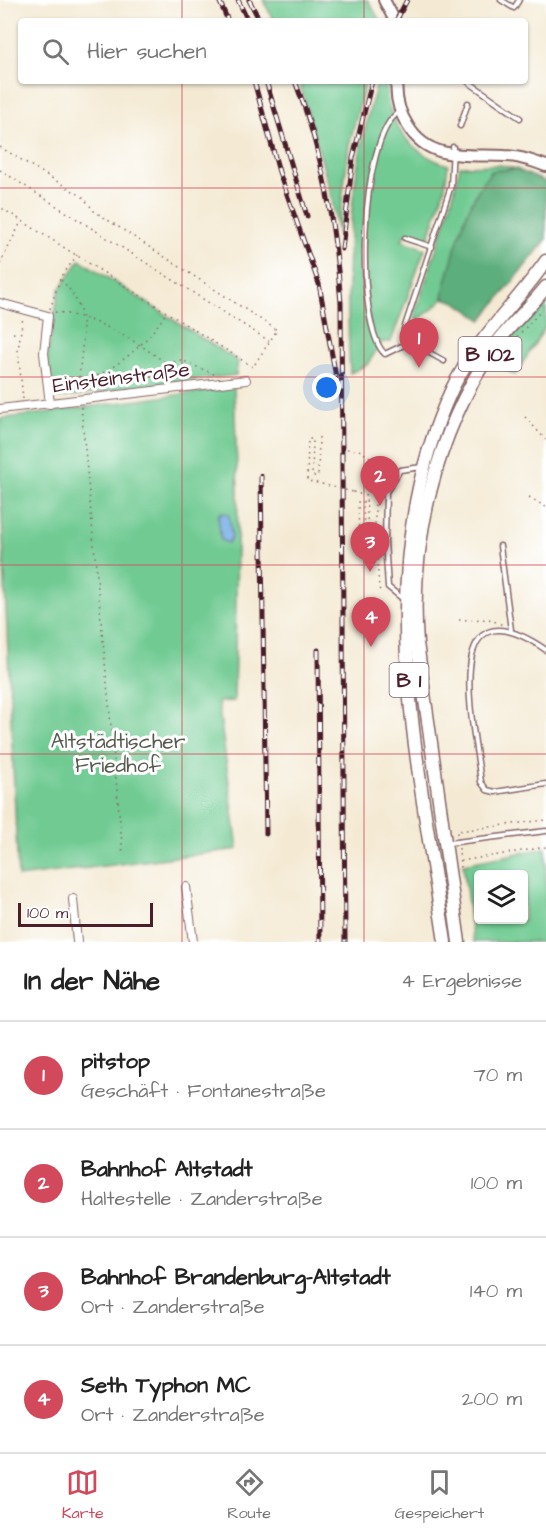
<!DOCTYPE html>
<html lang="de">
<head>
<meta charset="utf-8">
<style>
	:root { --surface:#fff; --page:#f6f6f6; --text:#222; --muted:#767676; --line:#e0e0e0; --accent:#d1495b }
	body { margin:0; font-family:"Architects Daughter",sans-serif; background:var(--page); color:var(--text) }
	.controls { position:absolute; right:18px; bottom:18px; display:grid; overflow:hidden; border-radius:6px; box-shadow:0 2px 4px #0004 }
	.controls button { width:54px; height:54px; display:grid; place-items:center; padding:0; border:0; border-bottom:2px solid var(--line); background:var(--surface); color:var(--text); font:30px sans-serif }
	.scale { position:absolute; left:18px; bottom:15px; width:135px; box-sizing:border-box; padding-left:6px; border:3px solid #4a1f2b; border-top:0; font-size:16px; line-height:21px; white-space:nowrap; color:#4a1f2b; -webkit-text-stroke:4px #fff; paint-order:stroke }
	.you { position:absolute; left:327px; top:388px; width:21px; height:21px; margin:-15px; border:4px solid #fff; border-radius:50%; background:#1a73e8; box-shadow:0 0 0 9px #1a73e833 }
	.badge { display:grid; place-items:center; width:39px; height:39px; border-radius:50%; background:var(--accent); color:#fff; font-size:20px; font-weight:700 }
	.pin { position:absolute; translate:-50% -50px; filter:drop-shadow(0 2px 3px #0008) }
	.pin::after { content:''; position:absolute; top:32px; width:21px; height:18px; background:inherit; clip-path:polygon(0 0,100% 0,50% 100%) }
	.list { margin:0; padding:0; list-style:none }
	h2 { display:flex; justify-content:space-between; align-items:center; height:78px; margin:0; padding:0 24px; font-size:26px }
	h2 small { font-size:20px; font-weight:400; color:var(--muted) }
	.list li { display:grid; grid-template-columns:39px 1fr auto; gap:18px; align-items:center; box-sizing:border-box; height:108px; padding:0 24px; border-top:2px solid var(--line) }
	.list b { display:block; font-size:22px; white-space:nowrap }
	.list p { margin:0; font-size:20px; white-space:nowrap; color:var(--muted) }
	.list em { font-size:20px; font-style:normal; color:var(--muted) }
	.icon { flex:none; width:33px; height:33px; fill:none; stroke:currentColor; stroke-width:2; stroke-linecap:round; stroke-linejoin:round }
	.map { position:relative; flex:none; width:546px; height:942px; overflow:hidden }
	.search { position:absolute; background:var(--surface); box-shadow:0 2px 4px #0004; left:18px; right:18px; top:18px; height:66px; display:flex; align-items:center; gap:15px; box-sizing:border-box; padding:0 21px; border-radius:6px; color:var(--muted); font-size:22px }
	.sheet { height:510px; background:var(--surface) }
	nav { display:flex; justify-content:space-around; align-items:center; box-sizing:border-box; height:84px; border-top:2px solid var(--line); background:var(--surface); font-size:16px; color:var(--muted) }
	nav a { display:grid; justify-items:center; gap:3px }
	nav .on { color:var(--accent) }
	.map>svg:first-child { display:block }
	.green { fill:#70ca92; stroke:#5d745e; stroke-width:1.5; fill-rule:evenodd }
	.forest { fill:#5cae7c; stroke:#536654; stroke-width:1.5 }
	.water { fill:#76aee6; stroke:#606688; stroke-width:1.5 }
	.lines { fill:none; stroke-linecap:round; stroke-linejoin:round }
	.lane-casing { stroke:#866666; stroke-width:7 }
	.street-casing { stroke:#866666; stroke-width:10 }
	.secondary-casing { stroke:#866666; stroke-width:14 }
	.primary-casing { stroke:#866666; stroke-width:15 }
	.path { stroke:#866666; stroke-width:1.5; stroke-dasharray:1.5 4.5; stroke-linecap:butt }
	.lane { stroke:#fff; stroke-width:4 }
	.street { stroke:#fff; stroke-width:8 }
	.secondary { stroke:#fff; stroke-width:10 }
	.primary { stroke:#fff; stroke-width:12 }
	.rail-casing { stroke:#4a1f2b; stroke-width:5 }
	.rail { stroke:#fff; stroke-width:3; stroke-dasharray:9; stroke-linecap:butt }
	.path-bridge { stroke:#866666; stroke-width:1.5; stroke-dasharray:1.5 4.5; stroke-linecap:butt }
	.grid { fill:none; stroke:#d1495b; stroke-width:1.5; stroke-opacity:0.55 }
	.labels { text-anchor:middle; stroke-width:6; stroke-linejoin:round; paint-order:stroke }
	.shield { fill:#fff; stroke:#80626b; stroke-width:1.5 }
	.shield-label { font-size:20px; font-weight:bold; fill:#4a1f2b }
	.street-label { font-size:21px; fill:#4a1f2b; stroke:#fff }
	.park-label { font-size:21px; fill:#575b4f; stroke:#fff }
</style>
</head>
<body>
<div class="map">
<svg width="546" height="942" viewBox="0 0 546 942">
	<rect width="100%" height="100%" fill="#fff"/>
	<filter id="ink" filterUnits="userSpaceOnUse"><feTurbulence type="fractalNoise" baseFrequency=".0167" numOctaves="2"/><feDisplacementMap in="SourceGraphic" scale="12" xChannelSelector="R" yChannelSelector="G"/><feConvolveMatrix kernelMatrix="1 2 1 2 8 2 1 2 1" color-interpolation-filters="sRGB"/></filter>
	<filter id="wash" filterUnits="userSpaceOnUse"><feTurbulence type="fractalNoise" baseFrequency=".008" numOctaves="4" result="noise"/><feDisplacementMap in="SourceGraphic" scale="24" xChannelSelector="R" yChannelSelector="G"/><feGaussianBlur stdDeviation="1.35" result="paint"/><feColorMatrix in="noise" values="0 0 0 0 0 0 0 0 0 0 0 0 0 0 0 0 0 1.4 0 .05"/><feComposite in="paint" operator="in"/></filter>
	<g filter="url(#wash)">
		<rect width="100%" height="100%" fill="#f4ead4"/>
		<g class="green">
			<path d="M263,0H368L380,21H274Z"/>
			<path d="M299,81H366L349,145L338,234L331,194Z"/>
			<path d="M378,81H386C386,122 409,153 448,165L445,187L428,240L405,234L402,240L425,249L391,342H382L367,365L350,373C345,274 347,176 378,81Z"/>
			<path d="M500,165L516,169L492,171C461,207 458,253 444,296C441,305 424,314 417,321L414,316L450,207L460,166Z"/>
			<path d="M80,260L238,361L236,375L56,398L47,362L48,353L59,290Z"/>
			<path d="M546,293V326L515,375L491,361Z"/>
			<path d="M234,387L238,494L234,701L218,702L238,849L18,877L0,474V419ZM219,514H228L232,537L221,540Z"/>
			<path d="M546,848V942H473L463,864ZM478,874H524V920H478Z"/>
		</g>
		<path class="forest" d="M516,169L546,182V240L482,320L456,302L443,298L445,285C457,246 464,203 492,171Z"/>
		<path class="water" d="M222,512L229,515L232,537L228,543L221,540L218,517Z"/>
	</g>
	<g filter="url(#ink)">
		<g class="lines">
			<g class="lane-casing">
				<g id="lane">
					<path d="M501,0L514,8L519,0"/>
					<path d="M467,81L520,118"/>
					<path d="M399,112C359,137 354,326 385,354L410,342"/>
					<path d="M460,126L468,103"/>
					<path d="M405,238L432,247"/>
					<path d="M444,361L410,342L404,329L451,186L453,147"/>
					<path d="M500,546L511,630"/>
					<path d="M403,599L388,587L385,541L386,492L400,470L422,467"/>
					<path d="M546,650C437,576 474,727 481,782L487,790L495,792L546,784"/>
					<path d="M448,843L546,831"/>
				</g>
			</g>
			<g class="street-casing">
				<g id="street">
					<path d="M0,303L48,316L44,353L50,404"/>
					<path d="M0,409L246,380"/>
					<path d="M186,887L193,942"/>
					<path d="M73,899L77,942"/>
				</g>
			</g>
			<g class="secondary-casing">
				<g id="secondary">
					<path d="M384,0L395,21"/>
					<path d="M397,81C395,97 399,112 408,126C429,162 469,154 505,156C519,156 533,161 546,166"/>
				</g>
			</g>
			<g class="primary-casing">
				<g id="primary">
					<path d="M445,942C418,757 369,567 452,389C475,341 516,304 546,261"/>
					<path d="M459,942L417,643C409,542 436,434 492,350C508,326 529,309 546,287"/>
				</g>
			</g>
			<g class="path">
				<path d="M0,147L83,197L94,211L277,330L253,367L0,207"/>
				<path d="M0,170L269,341"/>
				<path d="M0,264L21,222"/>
				<path d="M61,280C94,312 80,344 79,385C116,368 144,348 166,313"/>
				<path d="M50,309L60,279L77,255"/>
				<path d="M55,312C96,317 134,339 167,364L181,360L216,375"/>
				<path d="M13,333L19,334"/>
				<path d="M513,341L540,312"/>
				<path d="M497,363L508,347"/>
				<path d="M58,392L79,385L80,390"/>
				<path d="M23,399L18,350L23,317"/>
				<path d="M81,407L123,854"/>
				<path d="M525,417L546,440"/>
				<path d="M319,437L318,476H312L313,439H308L307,481L322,484"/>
				<path d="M347,449L359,450L374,460L375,500"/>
				<path d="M353,492L366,496L368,535L364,536L363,501L358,502L359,541L375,540V501L378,500"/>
				<path d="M529,497L546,507"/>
				<path d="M376,541L379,589L382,591"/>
				<path d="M459,620L489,619L503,625"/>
				<path d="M457,834V831L546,820"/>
				<path d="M459,848L460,870"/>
				<path d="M461,861L546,847"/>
			</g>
			<use href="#lane" class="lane"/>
			<use href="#street" class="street"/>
			<use href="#secondary" class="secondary"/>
			<use href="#primary" class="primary"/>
			<g class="rail-casing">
				<g id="rail">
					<path d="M219,0L228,21"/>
					<path d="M238,0L248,21"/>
					<path d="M249,0L260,21"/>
					<path d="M396,21L407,0"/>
					<path d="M254,81L279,172L319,284L336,377"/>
					<path d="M266,81L307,216"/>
					<path d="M295,81C323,152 335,227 341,303L345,942"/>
					<path d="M342,249L353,158L372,81"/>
					<path d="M261,476L266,834"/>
					<path d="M318,650L320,942"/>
				</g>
			</g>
			<use href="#rail" class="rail"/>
			<path class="path-bridge" d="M322,484L353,492"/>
		</g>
	</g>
	<path class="grid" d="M182,0V21M364,0V21M182,81V942M364,81V942M0,188H546M0,377H546M0,565H546M0,754H546"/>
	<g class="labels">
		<g class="shield">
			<rect x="458.5" y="337" width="63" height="34" rx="4.5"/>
			<rect x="389.5" y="663" width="39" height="34" rx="4.5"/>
		</g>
		<g class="shield-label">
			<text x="490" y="361">B 102</text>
			<text x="409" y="687">B 1</text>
		</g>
		<g class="street-label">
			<text transform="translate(121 377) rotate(-7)" y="7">Einsteinstraße</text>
		</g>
		<g class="park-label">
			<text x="118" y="748">Altstädtischer<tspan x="118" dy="24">Friedhof</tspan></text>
		</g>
	</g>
</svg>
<div class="controls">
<button><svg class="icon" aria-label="layers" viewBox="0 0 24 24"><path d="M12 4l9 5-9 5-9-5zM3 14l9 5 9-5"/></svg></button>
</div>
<div class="scale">100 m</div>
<div class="you"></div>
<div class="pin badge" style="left:419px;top:368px">1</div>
<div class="pin badge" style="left:380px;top:506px">2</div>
<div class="pin badge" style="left:370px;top:572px">3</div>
<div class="pin badge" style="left:371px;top:647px">4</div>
<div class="search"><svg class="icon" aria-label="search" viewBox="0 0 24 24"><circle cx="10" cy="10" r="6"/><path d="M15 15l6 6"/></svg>Hier suchen</div>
</div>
<section class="sheet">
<h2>In der Nähe<small>4 Ergebnisse</small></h2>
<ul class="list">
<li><span class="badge">1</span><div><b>pitstop</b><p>Geschäft · Fontanestraße</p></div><em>70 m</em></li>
<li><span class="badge">2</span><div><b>Bahnhof Altstadt</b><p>Haltestelle · Zanderstraße</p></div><em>100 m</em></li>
<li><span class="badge">3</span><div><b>Bahnhof Brandenburg-Altstadt</b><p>Ort · Zanderstraße</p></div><em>140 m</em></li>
<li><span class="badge">4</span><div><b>Seth Typhon MC</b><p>Ort · Zanderstraße</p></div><em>200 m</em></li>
</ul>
</section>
<nav>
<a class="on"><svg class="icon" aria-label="map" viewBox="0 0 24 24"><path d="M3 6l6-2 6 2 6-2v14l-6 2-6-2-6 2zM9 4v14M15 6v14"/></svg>Karte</a>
<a><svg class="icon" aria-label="directions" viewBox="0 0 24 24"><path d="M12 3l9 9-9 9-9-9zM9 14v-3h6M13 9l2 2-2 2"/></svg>Route</a>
<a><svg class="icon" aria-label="saved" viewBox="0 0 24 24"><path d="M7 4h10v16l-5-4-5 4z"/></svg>Gespeichert</a>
</nav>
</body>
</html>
